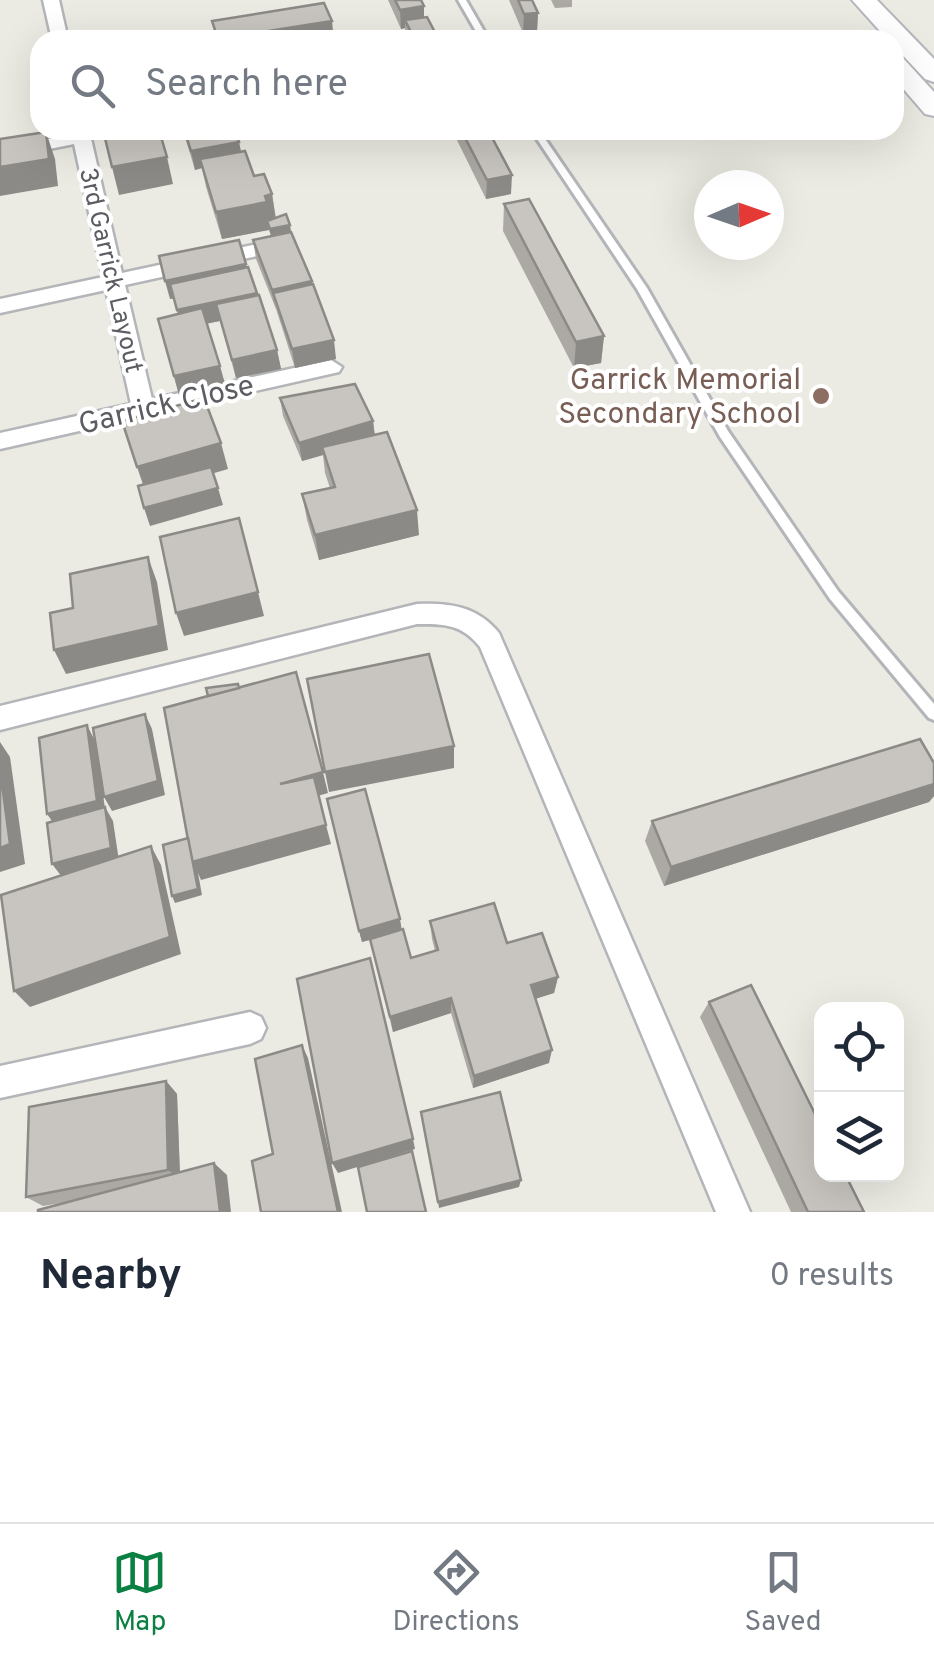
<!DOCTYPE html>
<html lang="en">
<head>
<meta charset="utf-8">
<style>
	:root { --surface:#fff; --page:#f6f6f7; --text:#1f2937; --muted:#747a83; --line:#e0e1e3; --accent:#0b8043 }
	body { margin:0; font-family:Overpass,sans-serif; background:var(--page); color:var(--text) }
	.controls { position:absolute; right:30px; bottom:30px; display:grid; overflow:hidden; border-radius:20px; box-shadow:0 10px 40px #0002 }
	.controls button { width:90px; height:90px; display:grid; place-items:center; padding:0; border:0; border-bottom:2px solid var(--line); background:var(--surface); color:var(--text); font:50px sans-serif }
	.compass { position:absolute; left:694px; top:170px; width:90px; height:90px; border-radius:50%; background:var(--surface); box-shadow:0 10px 40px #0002; rotate:88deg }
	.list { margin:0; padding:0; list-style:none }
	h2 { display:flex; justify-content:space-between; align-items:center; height:130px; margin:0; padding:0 40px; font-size:42px }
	h2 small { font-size:32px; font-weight:400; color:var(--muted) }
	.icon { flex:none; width:55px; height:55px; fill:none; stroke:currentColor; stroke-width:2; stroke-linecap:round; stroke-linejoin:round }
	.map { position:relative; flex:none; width:934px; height:1212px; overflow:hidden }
	.search { position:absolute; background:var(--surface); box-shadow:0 10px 40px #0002; left:30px; right:30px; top:30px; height:110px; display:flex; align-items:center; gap:25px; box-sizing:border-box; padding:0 35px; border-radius:30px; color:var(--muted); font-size:38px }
	.sheet { height:310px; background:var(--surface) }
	nav { display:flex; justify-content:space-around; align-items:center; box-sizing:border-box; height:140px; border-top:2px solid var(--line); background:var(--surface); font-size:28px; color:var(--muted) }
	nav a { display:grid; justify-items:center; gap:5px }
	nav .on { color:var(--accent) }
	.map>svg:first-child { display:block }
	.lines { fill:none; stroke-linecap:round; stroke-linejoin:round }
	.service-casing { stroke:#b3b5b9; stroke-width:6 }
	.minor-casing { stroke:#b3b5b9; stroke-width:5 }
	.secondary-casing { stroke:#b4b6bc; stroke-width:4 }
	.service { fill:#fff; fill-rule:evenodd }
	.minor { fill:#fff; fill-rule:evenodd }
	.secondary { fill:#fff; fill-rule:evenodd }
	.wall { fill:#aca9a5 }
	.shaded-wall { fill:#8c8a86 }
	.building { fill:#c8c5c0; stroke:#8c8a86; stroke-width:2.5 }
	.education-dot { fill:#8d6e63; stroke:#fff; stroke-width:4 }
	.labels { text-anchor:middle; stroke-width:8; stroke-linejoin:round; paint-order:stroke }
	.far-street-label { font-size:25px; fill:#5b5d62; stroke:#fff }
	.education-label { font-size:30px; fill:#785e54; stroke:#fff; text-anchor:end }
	.street-label { font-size:30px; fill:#5b5d62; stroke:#fff }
</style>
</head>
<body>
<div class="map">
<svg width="934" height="1212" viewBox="0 0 934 1212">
	<rect width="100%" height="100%" fill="#ecebe3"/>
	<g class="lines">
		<g class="service-casing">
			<g id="service">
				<path d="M458,0H466L489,40H481Z"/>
				<path d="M531,130H539L647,288L728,431L838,591L934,704V720L929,718L830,599L720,437L637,289Z"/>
			</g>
		</g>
		<g class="minor-casing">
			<g id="minor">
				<path d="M43,0H59L68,40H52Z"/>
				<path d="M71,130H89L122,273L271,241L281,247L271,253L125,285L152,399L331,360L342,367L339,372L0,449V433L131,404L106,290L0,313V299L103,277L74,144L0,159V149L72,134Z"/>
				<path d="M417,604C450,603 477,606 499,633L750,1212H716L480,647C462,624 444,624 417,624L0,730V706Z"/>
				<path d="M250,1012L261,1017L266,1028L261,1039L250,1044L0,1098V1066Z"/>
			</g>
		</g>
		<g class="secondary-casing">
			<g id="secondary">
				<path d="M852,0H877L934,59V82L925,79L894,46V40H888Z"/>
				<path d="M894,55L903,58L934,92V116L925,114L894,78Z"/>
			</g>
		</g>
		<use href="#service" class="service"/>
		<use href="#minor" class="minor"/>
		<use href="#secondary" class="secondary"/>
	</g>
	<g class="wall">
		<path d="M388,0H421L424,17L439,40H406L405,28L401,29Z"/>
		<path d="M509,0H532L538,13L537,31L523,33Z"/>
		<path d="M551,0H572V7L555,8Z"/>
		<path d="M183,130H235L241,152L254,176L272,194L276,218L290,225L291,232L313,284L336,359L295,368L276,309L256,259L253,240L271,236L269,230L222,239L206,187L202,168L195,170Z"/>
		<path d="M452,130H488L511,194L486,199Z"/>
		<path d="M504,204L604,336L601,363L574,368L503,231Z"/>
		<path d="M247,267L277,350L281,369L236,378L220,321L207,323L225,384L179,395L158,319L178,314L174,299H170Z"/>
		<path d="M280,398L373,421L375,435L419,535L319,560L307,520L302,494L330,488L325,473L323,455L302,461L283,416Z"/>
		<path d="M934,763V796L929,802L664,886L645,841L652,821Z"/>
		<path d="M327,799L402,930L411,958L435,951L432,939L430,921L507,943L558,977L554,993L536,998L549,1063L473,1088L451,1013L393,1032L370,940L362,942Z"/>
		<path d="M709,1002L864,1212H791L700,1017Z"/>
		<path d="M166,1081L177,1094L180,1172L227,1175L43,1206L26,1197Z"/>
	</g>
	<g class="shaded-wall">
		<path d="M424,6V25L405,20V28L401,29L400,10Z"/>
		<path d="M538,13L537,31L523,33L524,14Z"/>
		<path d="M332,21L334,40H218Z"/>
		<path d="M46,132L55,159L58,186L0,196V167Z"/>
		<path d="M239,142L243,161L200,159L202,168L195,170L191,151Z"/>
		<path d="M167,157L173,184L119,195L112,167Z"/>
		<path d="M512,175L511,194L486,199L487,180Z"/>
		<path d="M272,194L276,222L290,225L291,235L272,239L267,221L269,230L222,239L216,212Z"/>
		<path d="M246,264L250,283L170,299L165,281Z"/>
		<path d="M312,281L315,300L273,293L275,309L272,290Z"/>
		<path d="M257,293L261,312L216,304L220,321L182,329L177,310Z"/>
		<path d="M604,336L601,363L574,368L576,342Z"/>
		<path d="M334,340L336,359L295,368L292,349Z"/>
		<path d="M277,350L281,369L236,378L232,360Z"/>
		<path d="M220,366L225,384L179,395L174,376Z"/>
		<path d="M373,421L375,439L322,447L323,455L302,461L299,443Z"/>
		<path d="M221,443L228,469L146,493L137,467Z"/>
		<path d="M218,488L223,505L150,526L144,508Z"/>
		<path d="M417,510L419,535L319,560L315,535Z"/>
		<path d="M148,557L157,582L168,650L66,674L54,650Z"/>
		<path d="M258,592L264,616L184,636L176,613Z"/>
		<path d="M145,714L152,729L165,795L112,811L104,797Z"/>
		<path d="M87,725L95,741L106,815L57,828L47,814Z"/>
		<path d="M0,742L10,757L25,864L0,872Z"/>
		<path d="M454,746V768L329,792L325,772Z"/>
		<path d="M323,772L328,793L286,805L280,784Z"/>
		<path d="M934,784V796L929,802L664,886L671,867Z"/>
		<path d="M105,807L113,821L119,861L62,877L52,864Z"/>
		<path d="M326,825L331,844L201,880L198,873L202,895L175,903L172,896L192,862Z"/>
		<path d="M151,846L161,865L181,954L30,1007L14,991Z"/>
		<path d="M400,919L402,931L362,942L359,931Z"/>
		<path d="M558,977L554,993L529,1001L531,985Z"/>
		<path d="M451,998V1013L393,1032L390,1017Z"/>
		<path d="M302,1045L308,1058L342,1212H338Z"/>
		<path d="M552,1050L549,1063L473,1088L474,1076Z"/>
		<path d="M166,1081L177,1094L180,1179L168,1170Z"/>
		<path d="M413,1139L415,1149L338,1173L332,1163Z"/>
		<path d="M214,1163L227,1175L231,1212H220Z"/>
		<path d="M521,1180L519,1187L439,1208L438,1202Z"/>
	</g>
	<g class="building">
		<path d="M395,0H421L424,6L400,10Z"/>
		<path d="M518,0H532L538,13L524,14Z"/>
		<path d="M324,3L332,21L218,39L212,21Z"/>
		<path d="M427,17L439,40H415L405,20Z"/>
		<path d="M103,130H159L167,157L112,167Z"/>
		<path d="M184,130H235L239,142L191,151Z"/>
		<path d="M461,130H488L512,175L487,180Z"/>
		<path d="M46,132L49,159L0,167V139Z"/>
		<path d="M245,151L254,176L264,174L272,194L265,196L267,202L216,212L200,159Z"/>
		<path d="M529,199L604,336L576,342L504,204Z"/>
		<path d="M286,214L290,225L270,229L267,221Z"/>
		<path d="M291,232L312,281L272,290L253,240Z"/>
		<path d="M239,240L246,264L165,281L159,256Z"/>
		<path d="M248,267L257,293L177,310L170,284Z"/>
		<path d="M313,284L334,340L292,349L273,293Z"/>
		<path d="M259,295L277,350L232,360L216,304Z"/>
		<path d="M202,308L220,366L174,376L158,319Z"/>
		<path d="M355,384L373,421L299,443L280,398Z"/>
		<path d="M204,398L221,443L137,467L122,421Z"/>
		<path d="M387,432L417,510L315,535L302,494L335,487L322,447Z"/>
		<path d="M211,467L218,488L144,508L138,486Z"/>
		<path d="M239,518L258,592L176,613L160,537Z"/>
		<path d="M148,557L159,626L54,650L50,613L73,608L70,574Z"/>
		<path d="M429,654L454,746L325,772L307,679Z"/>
		<path d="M296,672L323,772L280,784L314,777L326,825L192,862L164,708Z"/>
		<path d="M238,684L239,688L208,696L206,688Z"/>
		<path d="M145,714L158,781L104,797L93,728Z"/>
		<path d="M87,725L97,801L47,814L39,738Z"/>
		<path d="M920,739L934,763V784L671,867L652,821Z"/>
		<path d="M0,770L10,844L0,848Z"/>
		<path d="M365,789L400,919L359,931L327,799Z"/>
		<path d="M105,807L111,848L52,864L47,823Z"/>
		<path d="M188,838L198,889L172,896L163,845Z"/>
		<path d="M151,846L170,937L14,991L1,895Z"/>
		<path d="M494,903L507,943L542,933L558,977L531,985L552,1050L474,1076L451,998L390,1017L370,939L403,929L411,958L438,950L430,921Z"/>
		<path d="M370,958L413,1139L332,1163L297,979Z"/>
		<path d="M751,985L822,1128V1174H845L864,1212H808L709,1002Z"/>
		<path d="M302,1045L338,1212H261L252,1161L273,1154L255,1059Z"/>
		<path d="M166,1081L168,1170L26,1197L29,1107Z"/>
		<path d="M500,1092L521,1180L438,1202L421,1112Z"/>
		<path d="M412,1151L426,1212H367L358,1167Z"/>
		<path d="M214,1163L220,1212H38V1210Z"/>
	</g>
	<circle class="education-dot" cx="821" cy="396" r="10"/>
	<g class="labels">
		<g class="far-street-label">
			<text transform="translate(112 270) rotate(77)" y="9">3rd Garrick Layout</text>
		</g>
		<g class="education-label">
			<text x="801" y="389">Garrick Memorial<tspan x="801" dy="34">Secondary School</tspan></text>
		</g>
		<g class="street-label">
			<text transform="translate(166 404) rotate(-13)" y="10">Garrick Close</text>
		</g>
	</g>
</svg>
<div class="controls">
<button><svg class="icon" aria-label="locate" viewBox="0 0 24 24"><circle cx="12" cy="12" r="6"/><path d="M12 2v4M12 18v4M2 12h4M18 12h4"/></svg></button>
<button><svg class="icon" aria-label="layers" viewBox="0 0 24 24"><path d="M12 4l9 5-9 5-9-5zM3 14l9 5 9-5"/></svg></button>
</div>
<svg class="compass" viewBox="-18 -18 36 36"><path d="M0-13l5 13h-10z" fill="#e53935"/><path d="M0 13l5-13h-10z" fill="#747a83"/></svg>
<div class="search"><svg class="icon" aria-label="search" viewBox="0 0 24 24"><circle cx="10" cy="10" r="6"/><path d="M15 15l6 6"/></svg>Search here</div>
</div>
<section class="sheet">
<h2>Nearby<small>0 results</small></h2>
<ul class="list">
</ul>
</section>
<nav>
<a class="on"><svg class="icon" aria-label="map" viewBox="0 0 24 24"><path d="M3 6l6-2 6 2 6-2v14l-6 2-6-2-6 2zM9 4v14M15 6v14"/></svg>Map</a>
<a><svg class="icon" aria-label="directions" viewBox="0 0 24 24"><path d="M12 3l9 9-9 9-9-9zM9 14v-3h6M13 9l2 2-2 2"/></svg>Directions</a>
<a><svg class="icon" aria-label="saved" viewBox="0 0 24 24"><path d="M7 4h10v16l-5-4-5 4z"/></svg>Saved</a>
</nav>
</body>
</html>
